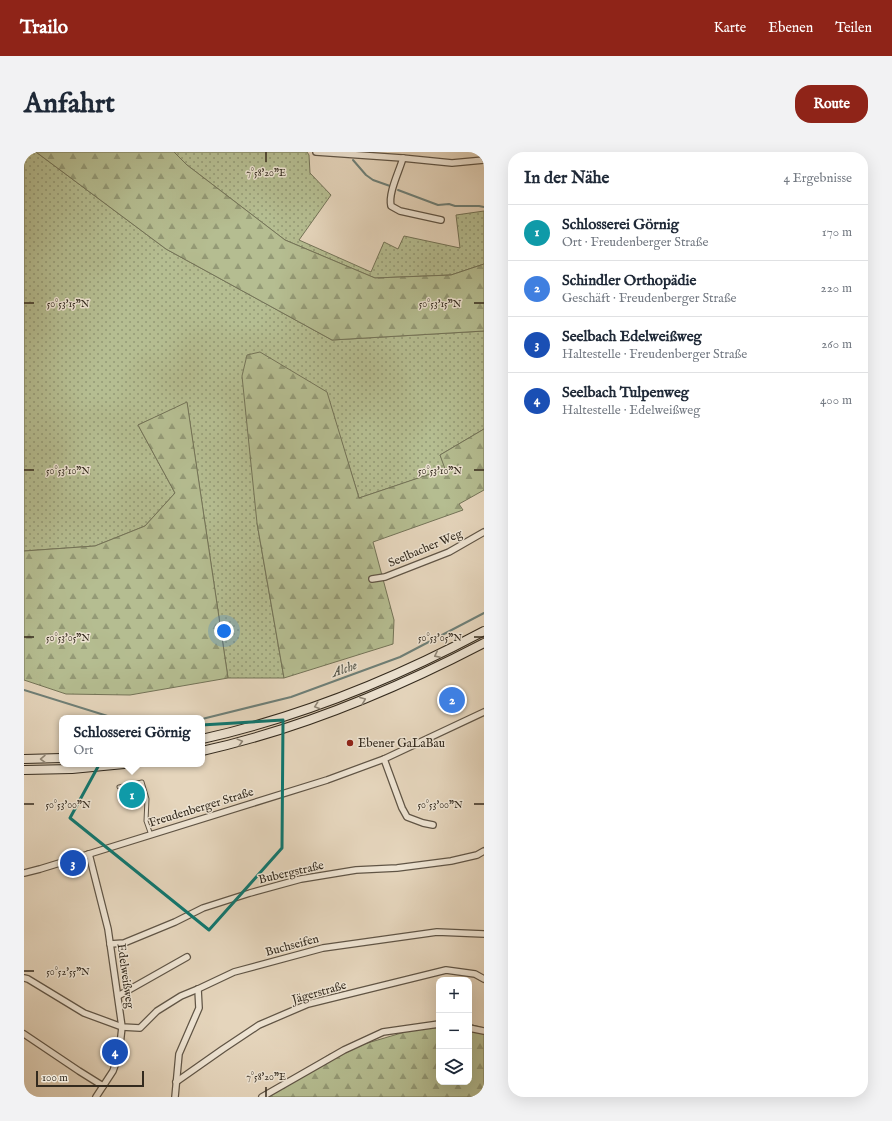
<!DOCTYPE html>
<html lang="de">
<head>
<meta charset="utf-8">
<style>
	:root { --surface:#fff; --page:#f2f2f3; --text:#1f2937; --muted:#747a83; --line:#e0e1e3; --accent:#8f2418 }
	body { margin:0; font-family:"IM FELL English",serif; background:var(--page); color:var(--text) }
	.controls { position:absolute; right:12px; bottom:12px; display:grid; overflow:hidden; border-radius:8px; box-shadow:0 4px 16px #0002 }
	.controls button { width:36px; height:36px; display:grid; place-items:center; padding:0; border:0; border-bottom:1px solid var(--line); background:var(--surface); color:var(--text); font:20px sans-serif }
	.scale { position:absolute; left:12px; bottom:10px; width:108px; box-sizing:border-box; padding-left:4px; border:2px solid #332a1e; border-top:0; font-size:11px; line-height:14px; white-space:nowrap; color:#332a1e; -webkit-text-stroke:3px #eee4d3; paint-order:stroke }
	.you { position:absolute; left:200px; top:479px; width:14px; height:14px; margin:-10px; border:3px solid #fff; border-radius:50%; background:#1a73e8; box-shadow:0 0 0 6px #1a73e833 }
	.badge { display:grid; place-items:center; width:26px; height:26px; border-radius:50%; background:var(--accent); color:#fff; font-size:13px; font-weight:700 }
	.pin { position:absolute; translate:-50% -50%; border:2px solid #fff; box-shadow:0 1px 4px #0006 }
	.popup { position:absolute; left:35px; top:563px; width:146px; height:52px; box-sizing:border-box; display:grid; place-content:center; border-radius:8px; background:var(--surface); filter:drop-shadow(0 1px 3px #0005); font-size:13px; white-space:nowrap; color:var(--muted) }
	.popup b { font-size:15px; color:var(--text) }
	.popup::after { content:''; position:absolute; left:50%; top:100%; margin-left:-8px; border:8px solid transparent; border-top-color:var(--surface) }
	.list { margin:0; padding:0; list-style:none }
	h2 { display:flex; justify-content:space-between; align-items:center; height:52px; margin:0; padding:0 16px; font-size:17px }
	h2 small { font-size:13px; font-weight:400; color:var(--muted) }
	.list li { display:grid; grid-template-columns:26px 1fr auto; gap:12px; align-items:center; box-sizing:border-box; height:56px; padding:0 16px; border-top:1px solid var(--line) }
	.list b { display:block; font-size:15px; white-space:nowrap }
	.list p { margin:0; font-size:13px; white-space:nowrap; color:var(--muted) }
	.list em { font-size:13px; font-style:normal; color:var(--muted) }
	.icon { flex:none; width:22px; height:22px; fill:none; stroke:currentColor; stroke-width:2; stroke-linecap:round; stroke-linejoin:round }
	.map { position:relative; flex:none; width:460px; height:945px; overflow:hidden; border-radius:16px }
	header { display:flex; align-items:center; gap:24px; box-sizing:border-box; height:56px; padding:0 20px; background:var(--accent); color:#fff }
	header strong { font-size:19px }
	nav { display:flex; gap:22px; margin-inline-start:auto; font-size:14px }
	.intro { display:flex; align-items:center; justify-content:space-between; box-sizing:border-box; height:96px; padding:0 24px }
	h1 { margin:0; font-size:28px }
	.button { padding:10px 18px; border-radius:16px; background:var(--accent); color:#fff; font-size:14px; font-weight:700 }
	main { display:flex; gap:24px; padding:0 24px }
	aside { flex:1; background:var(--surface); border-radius:16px; box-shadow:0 4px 16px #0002 }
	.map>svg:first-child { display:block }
	.grass { fill:url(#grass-dots); stroke:#747458 }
	.forest { fill:url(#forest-firs); stroke:#747458 }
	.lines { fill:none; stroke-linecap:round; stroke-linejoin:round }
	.stream { stroke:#6e7f77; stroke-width:2 }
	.lane-casing { stroke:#605546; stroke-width:5 }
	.street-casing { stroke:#605546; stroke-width:8 }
	.secondary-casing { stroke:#332a1e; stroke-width:10 }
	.lane { stroke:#eee4d3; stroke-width:3 }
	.street { stroke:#eee4d3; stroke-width:5.5 }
	.secondary { stroke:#eee4d3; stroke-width:8 }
	.oneway { stroke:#908778 }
	.marked { fill:none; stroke:#0f766e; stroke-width:3; stroke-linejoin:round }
	.ticks { fill:none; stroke:#332a1e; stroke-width:1.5 }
	.poi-dot { fill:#8f2418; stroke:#eee4d3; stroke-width:1.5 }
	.labels { text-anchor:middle; stroke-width:3; stroke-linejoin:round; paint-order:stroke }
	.street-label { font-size:12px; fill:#332a1e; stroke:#eee4d3 }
	.poi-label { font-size:12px; fill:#332a1e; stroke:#eee4d3; text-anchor:start }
	.water-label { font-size:13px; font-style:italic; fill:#4c4e43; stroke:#eee4d3 }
	.ticks-label { font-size:10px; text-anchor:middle; fill:#332a1e; stroke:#eee4d3; stroke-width:3; stroke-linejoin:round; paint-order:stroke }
</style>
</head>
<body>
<header>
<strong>Trailo</strong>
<nav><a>Karte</a><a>Ebenen</a><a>Teilen</a></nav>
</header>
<div class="intro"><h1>Anfahrt</h1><a class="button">Route</a></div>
<main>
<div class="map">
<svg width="460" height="945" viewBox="0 0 460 945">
	<defs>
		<pattern id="grass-dots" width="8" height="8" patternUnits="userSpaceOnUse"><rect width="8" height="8" fill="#b5bd91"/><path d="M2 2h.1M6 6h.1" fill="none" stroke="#949a76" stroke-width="1.8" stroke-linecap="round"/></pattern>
		<pattern id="forest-firs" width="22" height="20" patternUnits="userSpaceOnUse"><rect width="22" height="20" fill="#b5bd91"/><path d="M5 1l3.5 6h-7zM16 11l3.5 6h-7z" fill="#949a76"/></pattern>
	</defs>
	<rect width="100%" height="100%" fill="#e5d5bc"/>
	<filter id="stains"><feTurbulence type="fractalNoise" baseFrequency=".005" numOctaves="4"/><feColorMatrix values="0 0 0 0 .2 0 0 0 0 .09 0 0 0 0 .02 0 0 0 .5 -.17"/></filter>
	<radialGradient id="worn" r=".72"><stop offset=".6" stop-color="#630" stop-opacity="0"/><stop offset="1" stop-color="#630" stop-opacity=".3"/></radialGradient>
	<g class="grass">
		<path d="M0,0H12L142,97L308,188L460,179V277L416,303L422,317L335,346L302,240L233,371L260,526H204L163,251L114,273L151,341L121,374L71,394L0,399Z"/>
		<path d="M150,0H283L285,3L286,21L307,43L275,88L347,120L360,90L374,97L380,84L436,96L432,63L460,59V112L427,123L351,126L261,88L163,13Z"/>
	</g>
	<g class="forest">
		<path d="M12,0H150L163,13L261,88L351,126L427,123L460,112V179L308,188L142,97Z"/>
		<path d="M236,200L303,240L335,346L421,317L416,303L460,277V338L435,352L439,358L349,390L370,468L369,492L260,526L233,371L218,224L223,203Z"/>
		<path d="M163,250L204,526L106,543L42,542L0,528V399L71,394L121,374L151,341L114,273Z"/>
		<path d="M415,870V930H445V872L460,876V945H238L306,902Z"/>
	</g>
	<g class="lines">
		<g class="stream">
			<path d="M329,8L342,23L349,28L366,34"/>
			<path d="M374,38L414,53L425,52L431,54H455L460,55"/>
			<path d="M0,538L90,566"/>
			<path d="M178,567L267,545L376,505L460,461"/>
		</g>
		<g class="lane-casing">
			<path id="lane" d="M95,635L118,630L123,647L122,669L127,683"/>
		</g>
		<g class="street-casing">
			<g id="street">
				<path d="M292,0L378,6L428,11L460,8"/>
				<path d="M379,6C375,20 364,41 367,54L376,59L417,68"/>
				<path d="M348,427L361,425L425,400L460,380"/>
				<path d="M360,607L378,656L383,665L399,671L409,673"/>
				<path d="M65,702L84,777L98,875L95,902L89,919L72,945"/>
				<path d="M0,721L16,717L65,702L303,628L360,607L460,560"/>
				<path d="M86,792L100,791L151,770L179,756L226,741L277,727L332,718L373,716L427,709L453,703L460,699"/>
				<path d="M0,826L4,827L60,861L98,875L116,876L133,859L157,844L174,837L210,820L299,796L413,780L460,782"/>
				<path d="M94,844L163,805"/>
				<path d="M445,876L460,879"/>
				<path d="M0,882L55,919L79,934"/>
				<path d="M152,930L199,897L235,873L284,852L422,818L451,822L460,827"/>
				<path d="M151,945L155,902L175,856L174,837"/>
				<path d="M238,945L320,898L359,880L415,872"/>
			</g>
		</g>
		<g class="secondary-casing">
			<g id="secondary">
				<path d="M178,587C277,565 370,527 460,479"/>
				<path d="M178,599C277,577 370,538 460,491"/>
				<path d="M0,607L38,606"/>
				<path d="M0,618L48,617L100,612"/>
			</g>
		</g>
		<use href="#lane" class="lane"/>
		<use href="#street" class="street"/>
		<use href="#secondary" class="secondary"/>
	</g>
	<defs><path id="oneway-chevron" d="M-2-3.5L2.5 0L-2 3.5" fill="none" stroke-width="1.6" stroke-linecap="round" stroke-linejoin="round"/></defs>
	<g class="oneway">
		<use href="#oneway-chevron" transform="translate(413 503) rotate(154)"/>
		<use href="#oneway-chevron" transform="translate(339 548) rotate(-22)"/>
		<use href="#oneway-chevron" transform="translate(293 554) rotate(161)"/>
		<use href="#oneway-chevron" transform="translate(216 590) rotate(-15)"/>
		<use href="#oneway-chevron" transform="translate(19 607) rotate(179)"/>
	</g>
	<path class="marked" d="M259,568L258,696L185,778L46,666L94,578Z"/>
	<path class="ticks" d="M242,0V10M0,151H10M450,151H460M0,318H10M450,318H460M0,485H10M450,485H460M0,652H10M450,652H460M0,819H10M242,935V945"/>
	<circle class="poi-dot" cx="326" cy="591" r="4"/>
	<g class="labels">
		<g class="street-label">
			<text transform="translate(401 396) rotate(-23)" y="4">Seelbacher Weg</text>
			<text transform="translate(177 655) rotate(-17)" y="4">Freudenberger Straße</text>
			<text transform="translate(267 720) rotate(-13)" y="4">Bubergstraße</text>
			<text transform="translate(268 793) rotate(-15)" y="4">Buchseifen</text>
			<text transform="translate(102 824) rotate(82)" y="4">Edelweißweg</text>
			<text transform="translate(295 840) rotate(-16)" y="4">Jägerstraße</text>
		</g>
		<g class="poi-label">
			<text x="334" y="595">Ebener GaLaBau</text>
		</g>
		<g class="water-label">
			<text transform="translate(320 516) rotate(-20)" y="5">Alche</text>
		</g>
	</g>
	<g class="ticks-label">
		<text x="242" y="24">7°58'20"E</text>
		<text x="44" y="155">50°53'15"N</text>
		<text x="416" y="155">50°53'15"N</text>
		<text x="44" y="322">50°53'10"N</text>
		<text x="416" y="322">50°53'10"N</text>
		<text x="44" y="489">50°53'05"N</text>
		<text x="416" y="489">50°53'05"N</text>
		<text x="44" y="656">50°53'00"N</text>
		<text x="416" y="656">50°53'00"N</text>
		<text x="44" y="823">50°52'55"N</text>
		<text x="242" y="928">7°58'20"E</text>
	</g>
	<rect width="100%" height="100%" filter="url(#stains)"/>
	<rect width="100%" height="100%" fill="url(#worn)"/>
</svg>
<div class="controls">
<button>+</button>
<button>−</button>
<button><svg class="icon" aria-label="layers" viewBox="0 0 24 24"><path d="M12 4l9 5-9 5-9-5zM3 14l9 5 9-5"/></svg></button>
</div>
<div class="scale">100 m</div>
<div class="you"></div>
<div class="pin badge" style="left:108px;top:643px;background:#0f9aa8">1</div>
<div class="popup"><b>Schlosserei Görnig</b>Ort</div>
<div class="pin badge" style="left:428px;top:548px;background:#3f7fe0">2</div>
<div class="pin badge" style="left:49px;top:711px;background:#1a4fb4">3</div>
<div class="pin badge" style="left:91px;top:900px;background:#1a4fb4">4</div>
</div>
<aside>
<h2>In der Nähe<small>4 Ergebnisse</small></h2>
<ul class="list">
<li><span class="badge" style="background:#0f9aa8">1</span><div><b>Schlosserei Görnig</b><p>Ort · Freudenberger Straße</p></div><em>170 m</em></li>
<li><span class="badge" style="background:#3f7fe0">2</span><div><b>Schindler Orthopädie</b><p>Geschäft · Freudenberger Straße</p></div><em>220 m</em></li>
<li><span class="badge" style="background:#1a4fb4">3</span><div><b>Seelbach Edelweißweg</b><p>Haltestelle · Freudenberger Straße</p></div><em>260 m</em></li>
<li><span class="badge" style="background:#1a4fb4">4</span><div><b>Seelbach Tulpenweg</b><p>Haltestelle · Edelweißweg</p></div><em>400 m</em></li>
</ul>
</aside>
</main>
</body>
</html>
